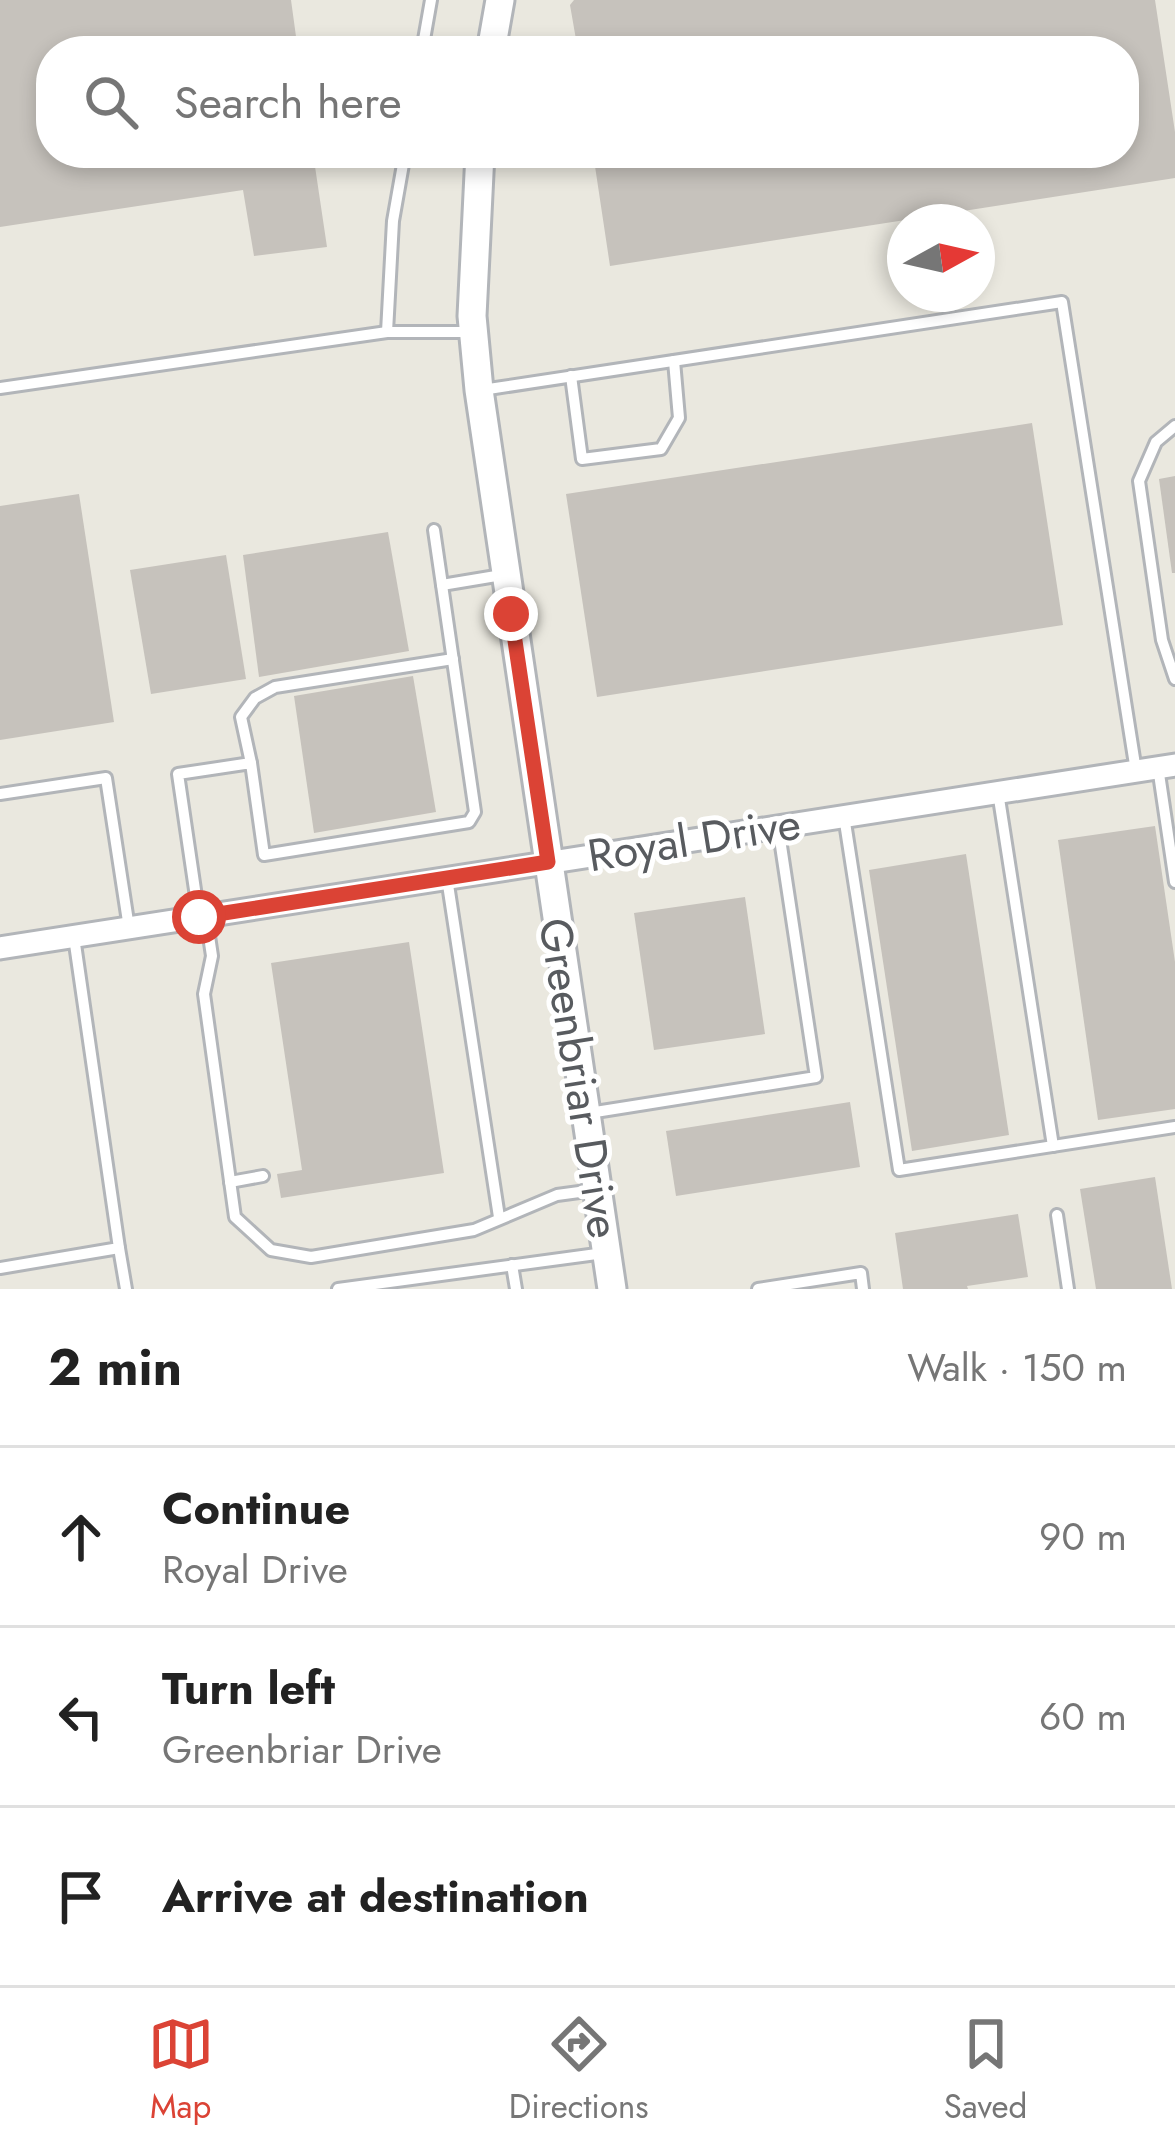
<!DOCTYPE html>
<html lang="en">
<head>
<meta charset="utf-8">
<style>
	:root { --surface:#fff; --page:#f2f2f2; --text:#222; --muted:#767676; --line:#e0e0e0; --accent:#db4335 }
	body { margin:0; font-family:Jost,sans-serif; background:var(--page); color:var(--text) }
	.compass { position:absolute; left:887px; top:204px; width:108px; height:108px; border-radius:50%; background:var(--surface); box-shadow:0 6px 18px #0003; rotate:82deg }
	.stop { position:absolute; width:36px; height:36px; margin:-27px; border:9px solid #db4335; border-radius:50%; background:#fff }
	.stop.end { background:#db4335; border-color:#fff; box-shadow:0 3px 12px #0008 }
	.list { margin:0; padding:0; list-style:none }
	h2 { display:flex; justify-content:space-between; align-items:center; height:156px; margin:0; padding:0 48px; font-size:51px }
	h2 small { font-size:39px; font-weight:400; color:var(--muted) }
	.list li { display:grid; grid-template-columns:78px 1fr auto; gap:36px; align-items:center; box-sizing:border-box; height:180px; padding:0 48px; border-top:3px solid var(--line) }
	.list b { display:block; font-size:45px; white-space:nowrap }
	.list p { margin:0; font-size:39px; white-space:nowrap; color:var(--muted) }
	.list em { font-size:39px; font-style:normal; color:var(--muted) }
	.icon { flex:none; width:66px; height:66px; fill:none; stroke:currentColor; stroke-width:2; stroke-linecap:round; stroke-linejoin:round }
	.map { position:relative; flex:none; width:1175px; height:1289px; overflow:hidden }
	.search { position:absolute; background:var(--surface); box-shadow:0 6px 18px #0003; left:36px; right:36px; top:36px; height:132px; display:flex; align-items:center; gap:30px; box-sizing:border-box; padding:0 42px; border-radius:48px; color:var(--muted); font-size:45px }
	.sheet { height:696px; background:var(--surface) }
	nav { display:flex; justify-content:space-around; align-items:center; box-sizing:border-box; height:168px; border-top:3px solid var(--line); background:var(--surface); font-size:33px; color:var(--muted) }
	nav a { display:grid; justify-items:center; gap:6px }
	nav .on { color:var(--accent) }
	.map>svg:first-child { display:block }
	.building { fill:#c6c2bc }
	.lines { fill:none; stroke-linecap:round; stroke-linejoin:round }
	.service-casing { stroke:#b2b5b9; stroke-width:16 }
	.minor-casing { stroke:#b2b5b9; stroke-width:27 }
	.tertiary-casing { stroke:#b2b5b9; stroke-width:33 }
	.service { stroke:#fff; stroke-width:10 }
	.minor { stroke:#fff; stroke-width:21 }
	.tertiary { stroke:#fff; stroke-width:27 }
	.route { stroke:#db4335; stroke-width:15 }
	.labels { text-anchor:middle; stroke-width:10; stroke-linejoin:round; paint-order:stroke }
	.street-label { font-size:45px; fill:#585b5f; stroke:#fff }
</style>
</head>
<body>
<div class="map">
<svg width="1175" height="1289" viewBox="0 0 1175 1289">
	<rect width="100%" height="100%" fill="#eae8df"/>
	<g class="building">
		<path d="M0,0H291L298,51H51V153H313L327,247L254,256L243,190L0,227Z"/>
		<path d="M574,0H1155L1175,132V178L610,266L593,153H1124V51H578L570,5Z"/>
		<path d="M1032,423L1063,625L597,697L566,494Z"/>
		<path d="M1175,476V573H1172L1159,479Z"/>
		<path d="M79,494L114,722L0,740V506Z"/>
		<path d="M388,532L409,651L259,677L243,555Z"/>
		<path d="M226,555L246,679L151,694L130,570Z"/>
		<path d="M413,676L436,812L314,833L294,696Z"/>
		<path d="M1155,826L1175,962V1109L1098,1120L1058,840Z"/>
		<path d="M966,854L1009,1135L912,1151L869,870Z"/>
		<path d="M745,897L765,1034L654,1050L634,913Z"/>
		<path d="M409,942L444,1173L281,1198L277,1174L302,1170L271,963Z"/>
		<path d="M850,1102L860,1167L676,1196L666,1131Z"/>
		<path d="M1155,1177L1172,1289H1096L1080,1189Z"/>
		<path d="M1018,1214L1028,1277L967,1286L968,1289H903L895,1233Z"/>
	</g>
	<g class="lines">
		<g class="service-casing">
			<g id="service">
				<path d="M422,51L431,0"/>
				<path d="M387,332L393,221L405,153"/>
				<path d="M571,376L582,459L661,449L679,418L674,361"/>
				<path d="M0,388L387,332H473"/>
				<path d="M482,390L1062,302L1136,771"/>
				<path d="M1175,426L1156,442L1139,481L1162,640L1175,679"/>
				<path d="M442,585L502,575"/>
				<path d="M251,763L241,717L255,698L275,687L453,659"/>
				<path d="M1158,767L1175,882"/>
				<path d="M998,792L1053,1146"/>
				<path d="M0,794L106,778L129,928"/>
				<path d="M844,816L899,1170L1175,1127"/>
				<path d="M447,878L499,1217"/>
				<path d="M206,916L212,956L204,994L235,1217L271,1250L311,1257L474,1230L557,1195L594,1190"/>
				<path d="M199,917L178,774L251,763L264,855L469,822L475,812L434,530"/>
				<path d="M589,1113L816,1077L778,826"/>
				<path d="M230,1182L263,1176"/>
				<path d="M1057,1215L1068,1289"/>
				<path d="M119,1248L126,1289"/>
				<path d="M512,1265L516,1289"/>
				<path d="M0,1268L119,1248L74,937"/>
				<path d="M338,1289L604,1253"/>
				<path d="M758,1289L861,1273L863,1289"/>
			</g>
		</g>
		<g class="minor-casing">
			<path id="minor" d="M0,948L1175,765"/>
		</g>
		<g class="tertiary-casing">
			<g id="tertiary">
				<path d="M491,51L500,0"/>
				<path d="M480,153L472,316L479,390L612,1289"/>
			</g>
		</g>
		<use href="#service" class="service"/>
		<use href="#minor" class="minor"/>
		<use href="#tertiary" class="tertiary"/>
	</g>
	<g class="lines">
		<path class="route" d="M199,917L548,862L511,614"/>
	</g>
	<g class="labels">
		<g class="street-label">
			<text transform="translate(694 839) rotate(-9)" y="16">Royal Drive</text>
			<text transform="translate(580 1078) rotate(81)" y="16">Greenbriar Drive</text>
		</g>
	</g>
</svg>
<svg class="compass" viewBox="-18 -18 36 36"><path d="M0-13l5 13h-10z" fill="#e53935"/><path d="M0 13l5-13h-10z" fill="#767676"/></svg>
<div class="stop" style="left:199px;top:917px"></div>
<div class="stop end" style="left:511px;top:614px"></div>
<div class="search"><svg class="icon" aria-label="search" viewBox="0 0 24 24"><circle cx="10" cy="10" r="6"/><path d="M15 15l6 6"/></svg>Search here</div>
</div>
<section class="sheet">
<h2>2 min<small>Walk · 150 m</small></h2>
<ul class="list">
<li><svg class="icon" aria-label="ahead" viewBox="0 0 24 24"><path d="M12 20V5M6 11l6-6 6 6"/></svg><div><b>Continue</b><p>Royal Drive</p></div><em>90 m</em></li>
<li><svg class="icon" aria-label="left" viewBox="0 0 24 24"><path d="M17 20v-9H6M10 6l-5 5 5 5"/></svg><div><b>Turn left</b><p>Greenbriar Drive</p></div><em>60 m</em></li>
<li><svg class="icon" aria-label="arrive" viewBox="0 0 24 24"><path d="M6 21V4h12l-3 4 3 4H6"/></svg><div><b>Arrive at destination</b></div></li>
</ul>
</section>
<nav>
<a class="on"><svg class="icon" aria-label="map" viewBox="0 0 24 24"><path d="M3 6l6-2 6 2 6-2v14l-6 2-6-2-6 2zM9 4v14M15 6v14"/></svg>Map</a>
<a><svg class="icon" aria-label="directions" viewBox="0 0 24 24"><path d="M12 3l9 9-9 9-9-9zM9 14v-3h6M13 9l2 2-2 2"/></svg>Directions</a>
<a><svg class="icon" aria-label="saved" viewBox="0 0 24 24"><path d="M7 4h10v16l-5-4-5 4z"/></svg>Saved</a>
</nav>
</body>
</html>
